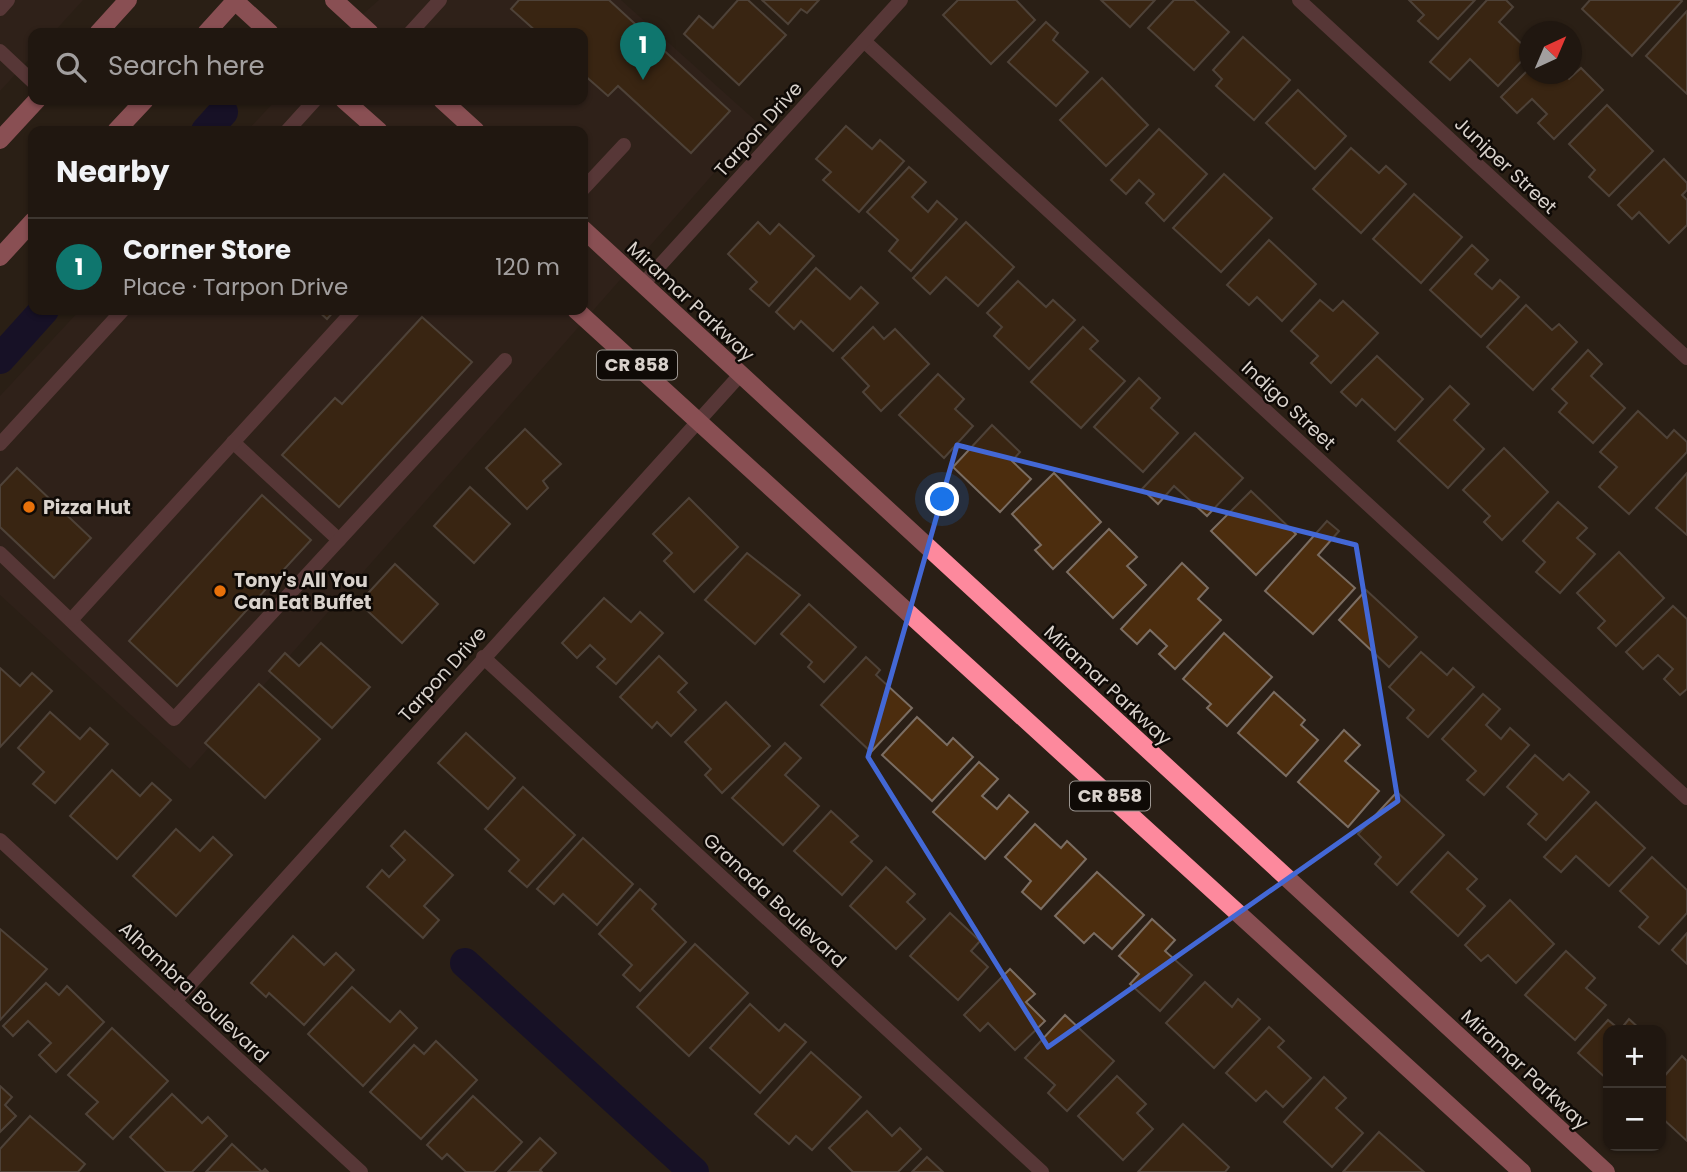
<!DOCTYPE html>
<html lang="en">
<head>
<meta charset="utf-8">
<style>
	:root { --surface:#201710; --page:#282019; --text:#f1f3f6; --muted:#a29f9f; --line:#3d3630; --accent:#0f766e }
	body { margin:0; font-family:Poppins,sans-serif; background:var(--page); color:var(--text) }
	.controls { position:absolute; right:21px; bottom:21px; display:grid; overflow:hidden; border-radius:14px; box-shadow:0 2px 5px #0004 }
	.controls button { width:63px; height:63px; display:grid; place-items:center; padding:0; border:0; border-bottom:2px solid var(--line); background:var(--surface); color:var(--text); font:35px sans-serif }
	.compass { position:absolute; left:1519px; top:21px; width:63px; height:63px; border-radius:50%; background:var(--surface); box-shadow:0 2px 5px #0004; rotate:44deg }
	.you { position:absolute; left:943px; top:500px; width:24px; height:24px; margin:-18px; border:5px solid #fff; border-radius:50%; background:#1a73e8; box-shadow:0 0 0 10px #1a73e833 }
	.badge { display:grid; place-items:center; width:46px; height:46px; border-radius:50%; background:var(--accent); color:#fff; font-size:23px; font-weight:700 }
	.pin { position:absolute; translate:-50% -58px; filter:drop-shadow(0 2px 4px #0008) }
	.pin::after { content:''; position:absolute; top:37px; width:24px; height:21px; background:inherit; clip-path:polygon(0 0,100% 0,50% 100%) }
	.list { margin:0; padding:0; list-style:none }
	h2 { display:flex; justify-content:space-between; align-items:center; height:91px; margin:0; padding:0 28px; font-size:30px }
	h2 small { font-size:23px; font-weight:400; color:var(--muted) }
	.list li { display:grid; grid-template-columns:46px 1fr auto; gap:21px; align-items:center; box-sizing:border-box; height:98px; padding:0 28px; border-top:2px solid var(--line) }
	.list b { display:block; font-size:26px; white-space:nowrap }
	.list p { margin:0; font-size:23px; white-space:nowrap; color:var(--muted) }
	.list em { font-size:23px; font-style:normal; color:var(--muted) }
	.icon { flex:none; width:38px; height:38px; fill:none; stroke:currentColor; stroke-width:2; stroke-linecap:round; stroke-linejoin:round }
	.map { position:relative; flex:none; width:1687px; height:1172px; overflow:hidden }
	.search { position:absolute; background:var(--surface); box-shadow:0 2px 5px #0004; left:28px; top:28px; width:560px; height:77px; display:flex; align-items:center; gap:18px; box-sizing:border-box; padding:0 24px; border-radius:14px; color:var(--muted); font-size:26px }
	.panel { position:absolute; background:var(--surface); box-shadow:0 2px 5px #0004; left:28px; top:126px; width:560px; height:189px; border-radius:14px }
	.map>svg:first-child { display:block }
	.commercial { fill:#36241d }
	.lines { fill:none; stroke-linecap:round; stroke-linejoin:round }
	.canal { stroke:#00023b; stroke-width:30 }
	.building { fill:#4c2d0e; stroke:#7b6d62; stroke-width:2 }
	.service { stroke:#8e565f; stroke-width:14 }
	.minor { stroke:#8e565f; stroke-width:14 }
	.primary { stroke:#fd899d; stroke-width:18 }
	.marked { fill:none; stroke:#4368d6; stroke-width:5; stroke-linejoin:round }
	.food-dot { fill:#e8710a; stroke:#0f0a06; stroke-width:2.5 }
	.labels { text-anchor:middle; stroke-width:5; stroke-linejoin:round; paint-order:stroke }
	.shield { fill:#0f0a06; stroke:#9c9691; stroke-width:2 }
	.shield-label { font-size:18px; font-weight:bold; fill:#d9d2cc }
	.street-label { font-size:19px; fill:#d9d2cc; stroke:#0f0a06 }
	.poi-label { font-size:19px; font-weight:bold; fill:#d9d2cc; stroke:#0f0a06; text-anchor:start }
</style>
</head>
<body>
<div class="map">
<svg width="1687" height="1172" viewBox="0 0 1687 1172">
	<rect width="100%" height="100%" fill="#2a1f16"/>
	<g class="commercial">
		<path d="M0,0H83L53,33H33V55L0,91Z"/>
		<path d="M379,0H621L758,123L190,769L0,595V396L80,310H583V131H247L276,100H583V33H341Z"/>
	</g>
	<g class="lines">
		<g class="canal">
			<path d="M206,131L223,112"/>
			<path d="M0,359L44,310"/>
			<path d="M465,963L694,1172"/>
		</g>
	</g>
	<g class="building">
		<path d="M519,0H609L730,111L691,153L618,86L608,96L583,74V33H538L511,9Z"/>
		<path d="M738,0H748L786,35L739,85L684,34L699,16L713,28Z"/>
		<path d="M762,0H819L807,13L801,9L788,24Z"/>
		<path d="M958,0H1016L1035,20L991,64L943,15Z"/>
		<path d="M1101,0H1155L1130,27Z"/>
		<path d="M1174,0H1194L1229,32L1194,70L1148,28Z"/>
		<path d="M1409,0H1475L1438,39L1418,21L1424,15Z"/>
		<path d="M1487,0H1506L1513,7L1499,22L1530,52L1498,86L1470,59L1450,80L1430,62Z"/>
		<path d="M1590,0H1681L1682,1L1632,56L1582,9Z"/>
		<path d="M1687,11V94L1646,56Z"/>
		<path d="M1046,22L1058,33L1053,40L1088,72L1056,106L1008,62Z"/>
		<path d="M1243,37L1290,80L1254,120L1216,86L1222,79L1213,70Z"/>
		<path d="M1530,68V74H1563L1569,79L1581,68L1603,90L1554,139L1538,123L1547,114L1532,99L1517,113L1501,97Z"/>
		<path d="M1102,78L1148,125L1106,166L1060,120Z"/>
		<path d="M1298,90L1346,136L1315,169L1266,123Z"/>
		<path d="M1607,105L1653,151L1609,196L1589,177L1595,170L1569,144Z"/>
		<path d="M846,126L872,149L880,140L904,161L859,212L823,180L831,172L816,159Z"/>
		<path d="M1159,129L1207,174L1164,221L1146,203L1154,194L1139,180L1126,194L1111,180Z"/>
		<path d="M1351,148L1379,173L1386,166L1406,184L1361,233L1313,189Z"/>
		<path d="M1664,159L1687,183V190L1682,195L1687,200V225L1669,243L1639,212L1632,219L1618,205Z"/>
		<path d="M909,167L926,182L912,197L928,212L937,201L957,219L911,271L889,251L898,240L867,212Z"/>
		<path d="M1224,174L1272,218L1221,272L1173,228Z"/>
		<path d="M1414,194L1462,237L1421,283L1373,239Z"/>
		<path d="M758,222L770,234L779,224L814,256L769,306L750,289L757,282L728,254Z"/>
		<path d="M966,222L1014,267L978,306L946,277L930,294L913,278Z"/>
		<path d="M1269,240L1316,284L1282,321L1257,297L1249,305L1227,285Z"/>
		<path d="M1472,245L1488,260L1475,274L1492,289L1500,280L1519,297L1481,337L1430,290Z"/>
		<path d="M816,268L850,299L861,287L878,303L833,351L801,321L794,329L776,312Z"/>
		<path d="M1018,281L1046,307L1053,300L1075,320L1029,369L994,336L1002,327L987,313Z"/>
		<path d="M1320,300L1333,311L1343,301L1378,333L1331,383L1311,363L1318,356L1291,331Z"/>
		<path d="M1526,305L1552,330L1559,324L1577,342L1533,390L1487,347Z"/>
		<path d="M317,310H335L327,319Z"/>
		<path d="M422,317L472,362L339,507L282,455L335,398L342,404Z"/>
		<path d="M873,327L884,339L895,329L929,364L881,411L863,392L869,386L842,358Z"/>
		<path d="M1083,327L1098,341L1090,349L1125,381L1081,428L1031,382Z"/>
		<path d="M1588,350L1602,364L1591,376L1625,408L1593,443L1559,412L1567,403L1552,389Z"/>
		<path d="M1377,356L1423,399L1395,430L1362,399L1356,406L1341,392Z"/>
		<path d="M938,374L964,399L955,409L973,426L944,458L899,415Z"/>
		<path d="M1139,378L1160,398L1151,408L1178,433L1143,472L1094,427Z"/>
		<path d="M1450,386L1469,404L1454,420L1484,449L1448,488L1398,441Z"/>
		<path d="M1638,411L1667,438L1674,430L1687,442V452L1629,514L1599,487L1617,467L1600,452Z"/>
		<path d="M992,425L1020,452L1012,461L1031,479L1000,512L953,467Z"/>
		<path d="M525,429L561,464L543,481L548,488L527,509L486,468Z"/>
		<path d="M1195,433L1243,478L1207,516L1174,486L1158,504L1142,489Z"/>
		<path d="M1504,448L1548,492L1502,540L1484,522L1490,516L1463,490Z"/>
		<path d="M17,468L91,538L54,578L0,527V486Z"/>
		<path d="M1054,473L1101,522L1053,569L1035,550L1041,545L1012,514Z"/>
		<path d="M1687,473V535L1656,508Z"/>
		<path d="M470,487L510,524L474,563L434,526Z"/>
		<path d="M1251,491L1296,534L1256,575L1211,531Z"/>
		<path d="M262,495L311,540L177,686L129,641Z"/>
		<path d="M689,498L738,547L694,592L664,561L672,553L653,534Z"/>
		<path d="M1558,502L1587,528L1577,538L1595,554L1560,593L1536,572L1545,562L1523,541Z"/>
		<path d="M1327,521L1339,531L1318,555L1355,588L1313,634L1265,591Z"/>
		<path d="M1109,529L1137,557L1127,566L1146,585L1113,618L1067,572Z"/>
		<path d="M1619,552L1664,598L1616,646L1598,628L1605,621L1577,593Z"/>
		<path d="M747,553L800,595L755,644L705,600Z"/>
		<path d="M1182,563L1208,588L1198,599L1221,620L1175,669L1159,654L1167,646L1150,630L1137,644L1121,629Z"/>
		<path d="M395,564L438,604L402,643L359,603Z"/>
		<path d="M1366,590L1417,637L1389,667L1339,620Z"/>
		<path d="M604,598L631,622L640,612L663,633L616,684L597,667L605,659L590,645L577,658L562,643Z"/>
		<path d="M809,604L856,647L824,682L808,667L812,662L781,634Z"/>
		<path d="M1673,606L1687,619V689L1680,695L1664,679L1673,669L1658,655L1643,669L1626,652Z"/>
		<path d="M1224,633L1272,677L1227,726L1207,708L1211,704L1183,679Z"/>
		<path d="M321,643L370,687L332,728L269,671L285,653L299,666Z"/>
		<path d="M1421,652L1447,675L1453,668L1474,687L1428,737L1407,718L1414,710L1389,687Z"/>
		<path d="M659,656L687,683L678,692L696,710L671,736L657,722L652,728L620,697Z"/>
		<path d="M866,657L880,670L876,675L912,708L871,752L821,705Z"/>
		<path d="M0,668L20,686L32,673L52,691L0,747Z"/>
		<path d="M259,684L320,739L265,798L205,743Z"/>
		<path d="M1274,692L1305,720L1301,725L1318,740L1286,776L1238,733Z"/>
		<path d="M1483,694L1500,709L1486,725L1501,739L1510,728L1529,745L1484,795L1467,780L1476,771L1442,739Z"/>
		<path d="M726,702L770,746L722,793L705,775L711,769L685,742Z"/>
		<path d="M50,712L80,739L90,728L108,744L55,803L33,784L44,772L18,748Z"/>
		<path d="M917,717L947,745L953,738L973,757L932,801L882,755Z"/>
		<path d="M1344,730L1360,745L1345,761L1379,791L1348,827L1298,782Z"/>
		<path d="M466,733L515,778L488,809L438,763Z"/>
		<path d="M785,743L801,758L785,775L819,806L783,845L732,798Z"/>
		<path d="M1535,755L1563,780L1569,774L1589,792L1546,840L1528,824L1537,814L1507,787Z"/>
		<path d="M979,762L998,779L982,796L997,809L1009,795L1028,812L985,859L933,812Z"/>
		<path d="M112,770L140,796L152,783L171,800L117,859L70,816Z"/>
		<path d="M523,787L575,835L527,887L509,871L519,860L485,829Z"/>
		<path d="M1397,792L1444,835L1397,885L1375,864L1381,857L1358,834Z"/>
		<path d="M1596,802L1645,848L1609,886L1576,856L1561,872L1544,857Z"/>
		<path d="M831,811L858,836L851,842L872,861L842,895L794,851Z"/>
		<path d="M1035,824L1061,848L1067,841L1086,859L1041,909L1022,892L1031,881L1005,857Z"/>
		<path d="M176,829L200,851L213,837L232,855L176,916L133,876Z"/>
		<path d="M405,831L453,875L424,906L439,920L423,938L367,887L382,870L389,877L405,860L391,846Z"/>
		<path d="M583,838L633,884L597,925L563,894L554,904L537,889Z"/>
		<path d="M1448,852L1477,879L1467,889L1485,906L1458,936L1411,892Z"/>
		<path d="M1652,857L1687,890V913L1659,944L1639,927L1648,917L1620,891Z"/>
		<path d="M886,867L915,894L907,902L925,919L896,949L850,906Z"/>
		<path d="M1097,872L1144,915L1112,949L1094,933L1084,943L1055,916Z"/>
		<path d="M640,889L656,904L652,909L686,942L640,991L623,975L632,965L599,934Z"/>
		<path d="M1510,900L1554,944L1516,983L1488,955L1481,961L1465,945Z"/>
		<path d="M950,913L980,941L971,951L988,967L958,1000L910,956Z"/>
		<path d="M1152,919L1175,940L1165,951L1192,975L1160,1011L1130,984L1139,974L1119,956Z"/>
		<path d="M0,929L47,969L0,1020Z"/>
		<path d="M1687,933V964L1672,950Z"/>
		<path d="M293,936L324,965L336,953L354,970L304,1025L269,993L266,997L251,983Z"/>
		<path d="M695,944L748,993L689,1056L637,1007Z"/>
		<path d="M1566,951L1595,978L1586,988L1606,1005L1575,1040L1525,995Z"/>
		<path d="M1010,969L1035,994L1026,1002L1045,1021L1015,1050L988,1023L980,1031L964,1015Z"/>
		<path d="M1205,982L1232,1007L1238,999L1260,1019L1214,1068L1166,1023Z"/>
		<path d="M46,983L59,995L67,986L104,1022L56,1072L39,1055L51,1043L28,1021L13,1036L3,1026Z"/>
		<path d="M352,987L390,1022L400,1011L417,1028L363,1086L308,1034Z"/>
		<path d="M750,1004L779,1031L785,1024L806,1042L760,1093L710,1048Z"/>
		<path d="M1065,1015L1114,1061L1067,1111L1048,1093L1055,1085L1025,1058Z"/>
		<path d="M1629,1019L1641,1030H1608V1080L1578,1053L1608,1020L1620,1030Z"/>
		<path d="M1269,1027L1284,1041L1278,1047L1311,1078L1283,1107L1266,1091L1256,1101L1226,1073Z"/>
		<path d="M112,1028L168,1081L113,1139L86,1114L98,1102L68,1075Z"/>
		<path d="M436,1041L477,1080L421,1139L370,1092L414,1045L424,1054Z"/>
		<path d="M811,1052L861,1097L812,1150L796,1136L789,1144L755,1114Z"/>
		<path d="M1682,1056L1687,1061V1141L1661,1117V1080Z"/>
		<path d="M1117,1076L1146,1104L1137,1113L1153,1129L1123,1160L1078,1116Z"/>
		<path d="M1324,1077L1346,1098L1336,1108L1363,1133L1332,1167L1284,1122Z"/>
		<path d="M0,1086L12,1097L5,1105L16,1116L0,1132Z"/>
		<path d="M172,1094L202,1123L208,1117L227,1136L192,1172H166L130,1137Z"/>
		<path d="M473,1096L522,1142L494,1172H466L447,1154L442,1159L427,1145Z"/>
		<path d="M867,1111L892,1136L900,1128L921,1149L898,1172H853L829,1148Z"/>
		<path d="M30,1116L85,1164L78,1172H0V1149Z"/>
		<path d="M1183,1124L1229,1167L1225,1172H1138Z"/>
		<path d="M1379,1132L1424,1172H1343Z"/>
		<path d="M540,1138L556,1153L540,1170L542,1172H508Z"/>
		<path d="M232,1144L262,1172L265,1169L268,1172H206Z"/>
		<path d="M927,1157L943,1172H912Z"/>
	</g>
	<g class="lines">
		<g class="service">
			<path d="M0,9L8,0"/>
			<path d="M0,51L33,82"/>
			<path d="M287,131L315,100"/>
			<path d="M583,189L624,145"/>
			<path d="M233,442L339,540"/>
			<path d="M0,444L123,310"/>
			<path d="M0,553L174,719L505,360"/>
			<path d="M71,620L354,310"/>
		</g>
		<g class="minor">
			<path d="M1299,0L1687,358"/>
			<path d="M410,33L440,0"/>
			<path d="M864,41L1687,798"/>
			<path d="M643,284L901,0"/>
			<path d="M483,657L1042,1172"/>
			<path d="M0,840L361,1172"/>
			<path d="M175,1001L740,375"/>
		</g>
		<g class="primary">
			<path d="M234,0L270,33"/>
			<path d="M334,0L370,33"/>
			<path d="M98,33L128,0"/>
			<path d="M206,33L236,0"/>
			<path d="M344,100L379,131"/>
			<path d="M442,100L476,131"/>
			<path d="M116,131L145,100"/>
			<path d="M0,140L37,100"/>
			<path d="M583,229L1606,1172"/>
			<path d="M0,257L33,221"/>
			<path d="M576,310L1522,1172"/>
		</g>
	</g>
	<path d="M0 0H1687V1172H0ZM957,445L1356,545L1398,801L1048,1047L868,757Z" fill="#2a1f16" fill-opacity=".55" fill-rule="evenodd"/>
	<path class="marked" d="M957,445L1356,545L1398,801L1048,1047L868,757Z"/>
	<g class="food-dot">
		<circle cx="29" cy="507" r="7"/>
		<circle cx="220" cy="591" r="7"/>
	</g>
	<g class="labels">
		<g class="shield">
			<rect x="597" y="350.5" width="80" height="29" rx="5"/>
			<rect x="1070" y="781.5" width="80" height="29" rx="5"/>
		</g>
		<g class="shield-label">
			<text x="637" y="371">CR 858</text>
			<text x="1110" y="802">CR 858</text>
		</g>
		<g class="street-label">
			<text transform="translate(758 129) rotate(-48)" y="7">Tarpon Drive</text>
			<text transform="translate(1506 165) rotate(43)" y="7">Juniper Street</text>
			<text transform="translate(691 301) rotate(43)" y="7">Miramar Parkway</text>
			<text transform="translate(1289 405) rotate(43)" y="7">Indigo Street</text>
			<text transform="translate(442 674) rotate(-48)" y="7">Tarpon Drive</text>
			<text transform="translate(1108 685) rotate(43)" y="7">Miramar Parkway</text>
			<text transform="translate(775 900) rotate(43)" y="7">Granada Boulevard</text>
			<text transform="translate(194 992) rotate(43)" y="7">Alhambra Boulevard</text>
			<text transform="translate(1525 1069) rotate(43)" y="7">Miramar Parkway</text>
		</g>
		<g class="poi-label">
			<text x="43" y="514">Pizza Hut</text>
			<text x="234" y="587">Tony's All You<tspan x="234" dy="22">Can Eat Buffet</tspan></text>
		</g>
	</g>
</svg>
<div class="controls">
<button>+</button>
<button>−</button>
</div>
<svg class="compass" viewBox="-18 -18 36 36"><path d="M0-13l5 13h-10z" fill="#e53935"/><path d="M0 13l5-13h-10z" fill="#a29f9f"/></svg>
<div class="you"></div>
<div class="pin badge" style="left:643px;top:80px">1</div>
<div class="search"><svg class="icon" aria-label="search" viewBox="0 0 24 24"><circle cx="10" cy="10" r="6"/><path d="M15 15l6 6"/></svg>Search here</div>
<section class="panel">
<h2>Nearby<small></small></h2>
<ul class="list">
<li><span class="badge">1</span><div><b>Corner Store</b><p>Place · Tarpon Drive</p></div><em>120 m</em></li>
</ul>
</section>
</div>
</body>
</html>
